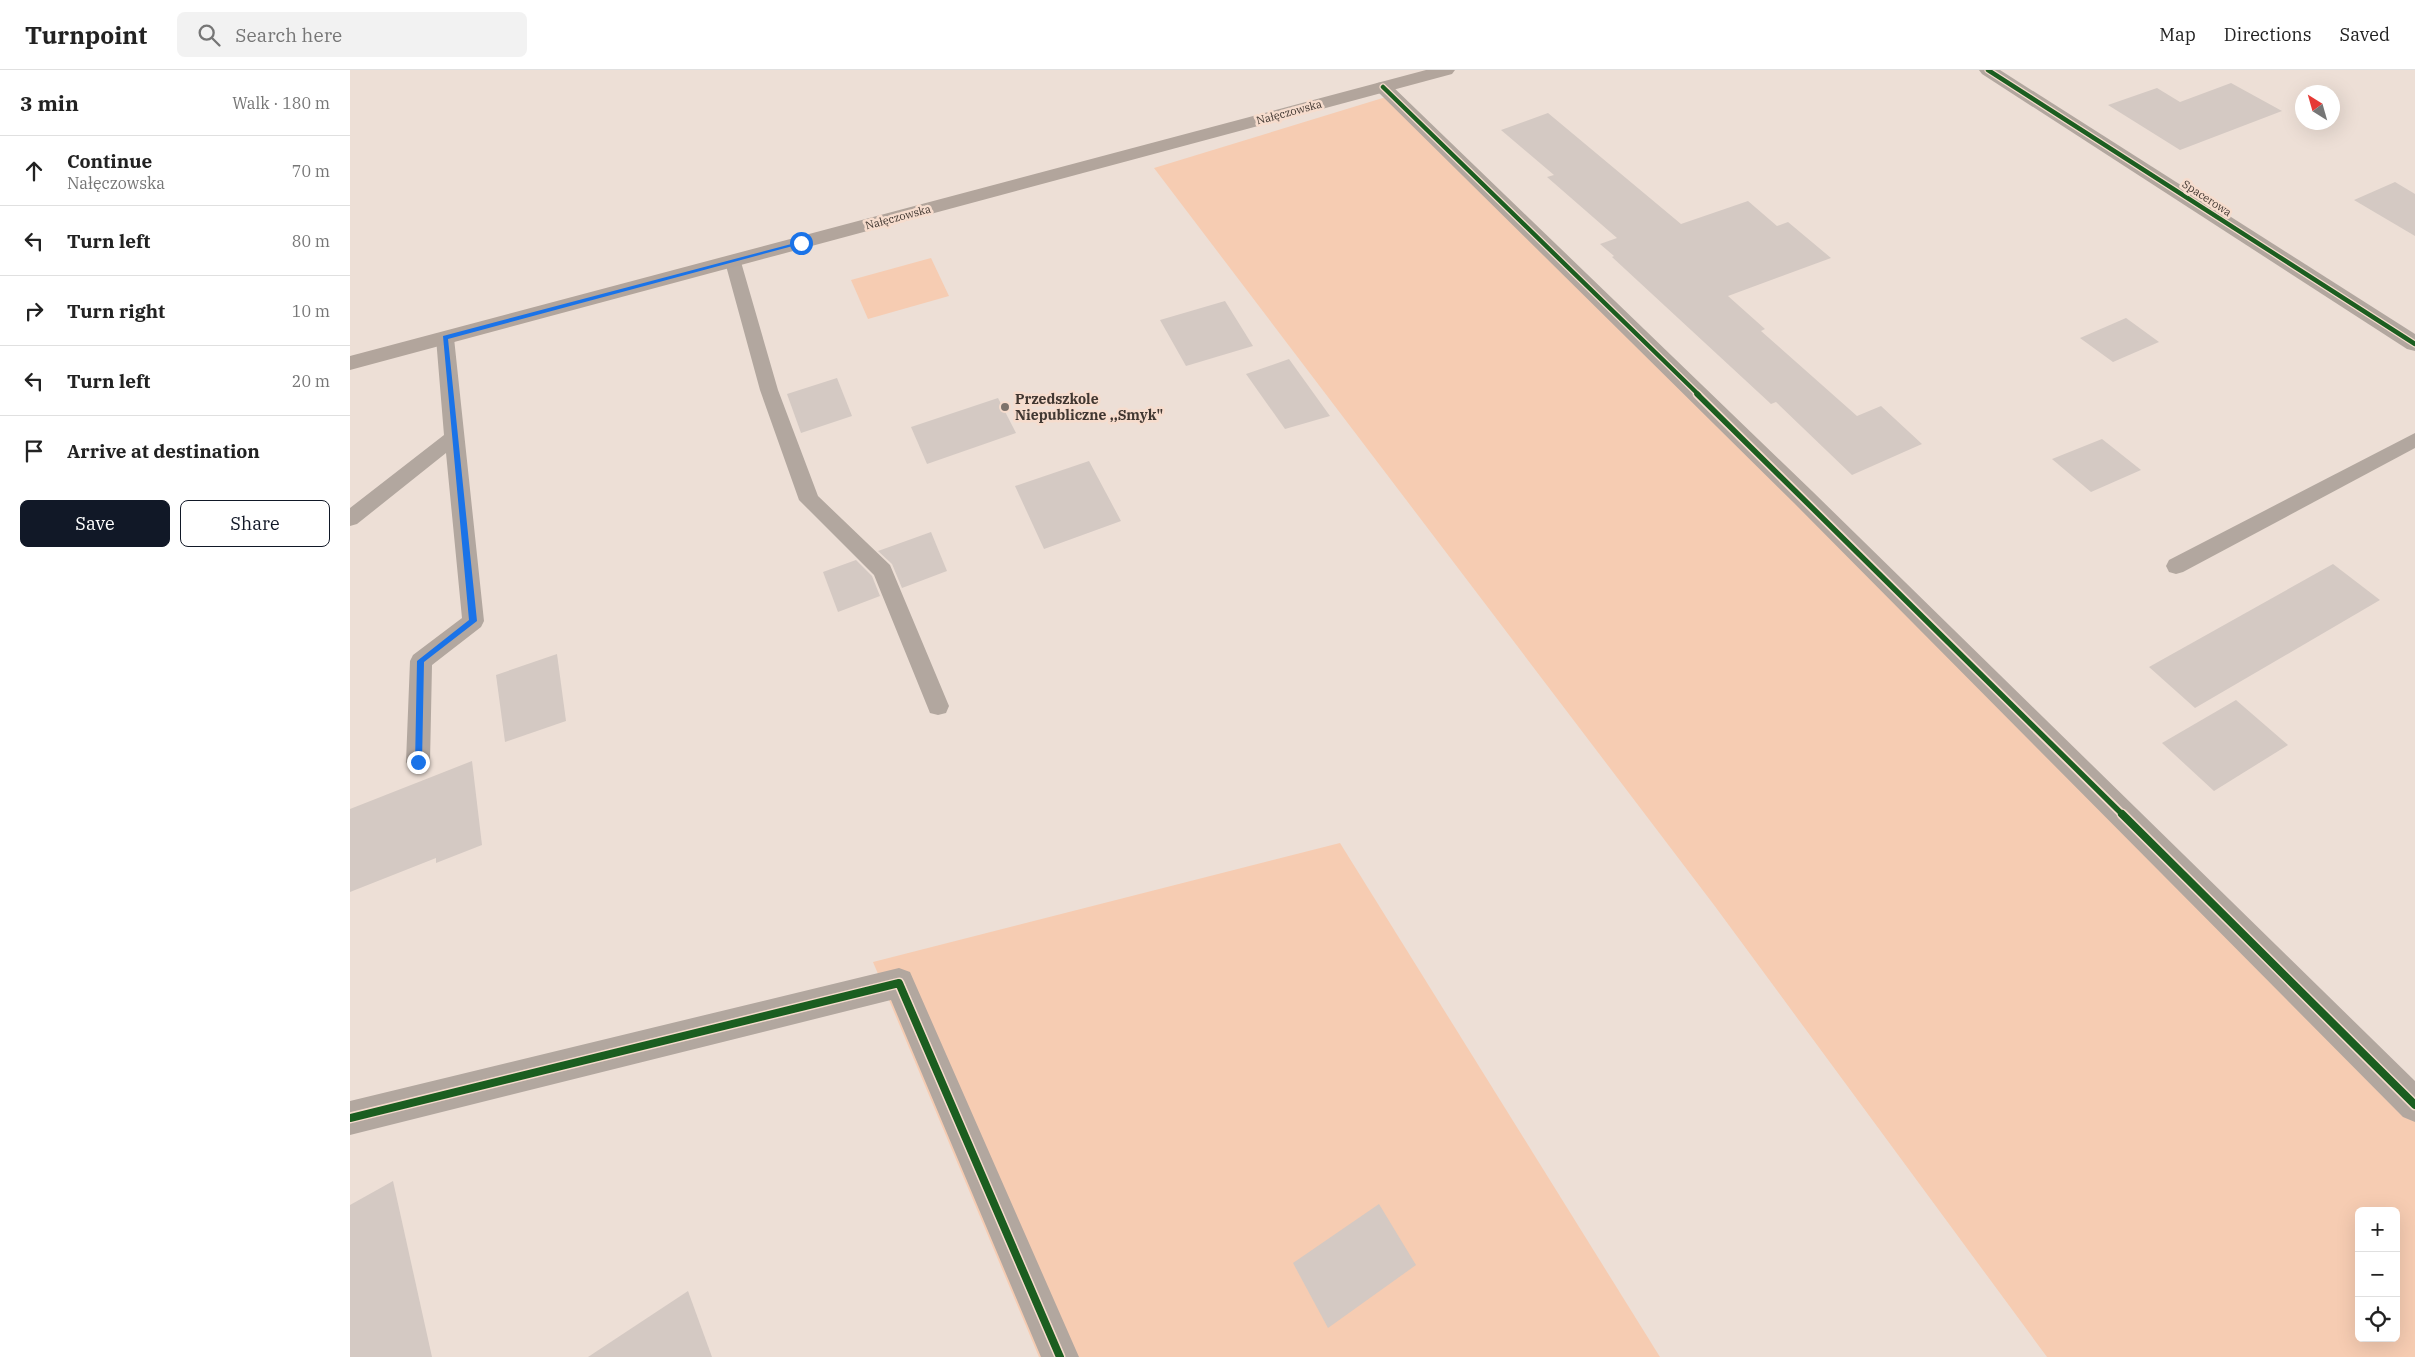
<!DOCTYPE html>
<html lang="en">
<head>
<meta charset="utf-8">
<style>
	:root { --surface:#fff; --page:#f2f2f2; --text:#222; --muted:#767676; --line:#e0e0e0; --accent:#111827 }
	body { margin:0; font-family:"IBM Plex Serif",serif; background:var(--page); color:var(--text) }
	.controls { position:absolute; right:15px; bottom:15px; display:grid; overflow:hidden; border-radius:8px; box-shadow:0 5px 20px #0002 }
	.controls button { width:45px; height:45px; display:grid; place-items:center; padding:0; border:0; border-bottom:1px solid var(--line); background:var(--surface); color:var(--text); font:25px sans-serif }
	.compass { position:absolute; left:1945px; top:15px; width:45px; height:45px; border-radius:50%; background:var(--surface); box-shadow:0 5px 20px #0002; rotate:323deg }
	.stop { position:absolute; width:15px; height:15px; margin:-11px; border:4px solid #1a73e8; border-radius:50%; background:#fff }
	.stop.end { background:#1a73e8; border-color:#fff; box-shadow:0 1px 5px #0008 }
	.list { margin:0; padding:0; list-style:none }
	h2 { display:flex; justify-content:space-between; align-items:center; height:65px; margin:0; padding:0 20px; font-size:21px }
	h2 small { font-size:16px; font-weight:400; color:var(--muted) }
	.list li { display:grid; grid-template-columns:32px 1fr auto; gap:15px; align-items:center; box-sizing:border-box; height:70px; padding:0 20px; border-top:1px solid var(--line) }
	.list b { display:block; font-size:19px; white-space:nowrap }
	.list p { margin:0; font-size:16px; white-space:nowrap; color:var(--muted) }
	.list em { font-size:16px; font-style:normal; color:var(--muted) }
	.actions { display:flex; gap:10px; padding:15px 20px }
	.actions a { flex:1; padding:11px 0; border:1px solid var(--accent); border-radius:8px; text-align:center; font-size:18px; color:var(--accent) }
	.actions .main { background:var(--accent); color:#fff }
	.icon { flex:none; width:28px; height:28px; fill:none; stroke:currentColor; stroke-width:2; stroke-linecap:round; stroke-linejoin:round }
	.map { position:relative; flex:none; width:2065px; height:1287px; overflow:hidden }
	header { display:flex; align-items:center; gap:30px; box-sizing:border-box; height:70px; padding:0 25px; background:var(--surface); border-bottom:1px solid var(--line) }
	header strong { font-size:24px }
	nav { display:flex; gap:28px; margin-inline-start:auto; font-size:18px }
	.search { width:350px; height:45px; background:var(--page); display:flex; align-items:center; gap:12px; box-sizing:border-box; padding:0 18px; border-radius:8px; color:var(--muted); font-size:19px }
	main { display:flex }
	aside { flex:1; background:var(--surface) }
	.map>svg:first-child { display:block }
	.green { fill:#f6ccb2; fill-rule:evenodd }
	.building { fill:#d4c9c3 }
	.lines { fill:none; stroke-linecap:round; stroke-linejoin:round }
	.service { fill:#b2a79f; fill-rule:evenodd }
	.minor { fill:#b2a79f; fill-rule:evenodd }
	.secondary { fill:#b2a59c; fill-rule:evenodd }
	.cycleway-far2-casing { stroke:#f6dccd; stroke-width:7 }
	.cycleway-far1-casing { stroke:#f6dccd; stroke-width:9 }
	.cycleway-casing { stroke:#f6dccd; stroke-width:11 }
	.cycleway-far2 { stroke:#1b5e20; stroke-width:4.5 }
	.cycleway-far1 { stroke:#1b5e20; stroke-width:5.5 }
	.cycleway { stroke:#1b5e20; stroke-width:8 }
	.route { fill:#1a73e8 }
	.poi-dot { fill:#7d726b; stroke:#f6dccd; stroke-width:2 }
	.labels { text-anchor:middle; stroke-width:5; stroke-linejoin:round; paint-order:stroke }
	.far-street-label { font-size:11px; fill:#413731; stroke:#f6dccd }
	.poi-label { font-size:14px; font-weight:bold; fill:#413731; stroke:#f6dccd; text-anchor:start }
</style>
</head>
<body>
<header>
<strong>Turnpoint</strong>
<div class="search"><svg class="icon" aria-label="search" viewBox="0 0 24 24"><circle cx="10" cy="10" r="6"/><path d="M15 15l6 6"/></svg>Search here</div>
<nav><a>Map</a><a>Directions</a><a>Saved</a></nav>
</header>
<main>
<aside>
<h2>3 min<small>Walk · 180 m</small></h2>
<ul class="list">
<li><svg class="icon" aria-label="ahead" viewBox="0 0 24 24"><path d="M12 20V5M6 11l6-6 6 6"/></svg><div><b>Continue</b><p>Nałęczowska</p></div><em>70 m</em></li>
<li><svg class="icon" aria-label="left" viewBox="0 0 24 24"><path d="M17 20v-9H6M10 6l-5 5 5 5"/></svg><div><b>Turn left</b></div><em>80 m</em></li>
<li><svg class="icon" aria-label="right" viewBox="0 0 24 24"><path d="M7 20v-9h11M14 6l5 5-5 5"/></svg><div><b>Turn right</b></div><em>10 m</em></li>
<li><svg class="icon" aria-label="left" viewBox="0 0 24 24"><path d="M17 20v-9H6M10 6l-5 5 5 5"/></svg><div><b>Turn left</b></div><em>20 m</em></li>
<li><svg class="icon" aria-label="arrive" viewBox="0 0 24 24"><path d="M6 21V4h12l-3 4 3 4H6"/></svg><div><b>Arrive at destination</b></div></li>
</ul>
<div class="actions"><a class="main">Save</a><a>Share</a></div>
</aside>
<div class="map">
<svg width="2065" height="1287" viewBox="0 0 2065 1287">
	<rect width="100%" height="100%" fill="#eddfd6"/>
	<g class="green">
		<path d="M1036,27L2065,1029V1287H1697L1364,835L804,98ZM2009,1141H2046V1268H2009Z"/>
		<path d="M581,188L599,226L518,249L501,210Z"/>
		<path d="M990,773L1310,1287H689L523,892Z"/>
	</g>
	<g class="building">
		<path d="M1881,13L1932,41L1830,80L1758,35L1807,18L1830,32Z"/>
		<path d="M1198,43L1331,154L1398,131L1427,156L1438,152L1481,188L1378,226L1415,259L1411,261L1507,346L1531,336L1572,374L1502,405L1426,332L1421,334L1262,187L1264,186L1250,174L1267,168L1197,107L1204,105L1151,60Z"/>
		<path d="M2045,112L2065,124V166L2004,130Z"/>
		<path d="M875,231L903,276L836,296L810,250Z"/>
		<path d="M1776,248L1809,272L1763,292L1730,268Z"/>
		<path d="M939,289L980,346L935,359L896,304Z"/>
		<path d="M487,308L502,346L451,363L437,324Z"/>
		<path d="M648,328L666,363L577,394L561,357Z"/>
		<path d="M1752,369L1791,400L1741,422L1702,389Z"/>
		<path d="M739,391L771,451L694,479L665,416Z"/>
		<path d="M581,462L597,501L552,518L542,494L528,481Z"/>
		<path d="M506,490L522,506L530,526L488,542L473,502Z"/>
		<path d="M1983,494L2030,530L1845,638L1799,597Z"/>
		<path d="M207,584L216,651L155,672L146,605Z"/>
		<path d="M1886,630L1938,675L1864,721L1812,673Z"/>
		<path d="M122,691L132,775L86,793V788L0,822V739Z"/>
		<path d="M43,1111L82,1287H0V1135Z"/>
		<path d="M1029,1134L1066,1195L978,1258L943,1193Z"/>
		<path d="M338,1221L362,1287H238Z"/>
	</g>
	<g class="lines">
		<g class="service">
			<path d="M383,187L389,188L391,192L428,320L468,426L540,495L599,636L596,643L588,645L580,643L524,505L449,430L410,320L375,192L377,188Z"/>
			<path d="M95,262L101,264L104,268L134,551L131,557L82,595L80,692L76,699L68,702L60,699L56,692L60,591L63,585L112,548L96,383L7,454L0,456V438L94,365L86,268L89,264Z"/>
			<path d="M2065,363V378L1833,502L1826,504L1819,502L1816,496L1819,490Z"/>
		</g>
		<g class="minor">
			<path d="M1629,0H1650L2065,264V281L2057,279L1632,4Z"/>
			<path d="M1033,12L1039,13L1462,421L2065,1011V1052L2053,1047L1444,433L1027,21L1024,17L1027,13Z"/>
			<path d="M549,898L560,902L729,1287H691L541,930L0,1065V1031Z"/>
		</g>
		<path class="secondary" d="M1076,0H1105L1102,4L0,300V286Z"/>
		<g class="cycleway-far2-casing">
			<g id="cycleway-far2">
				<path d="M1638,0L2065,274"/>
				<path d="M1033,17L1349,325"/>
			</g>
		</g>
		<g class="cycleway-far1-casing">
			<path id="cycleway-far1" d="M1347,324L1773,745"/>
		</g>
		<g class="cycleway-casing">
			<g id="cycleway">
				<path d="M1772,744L2065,1035"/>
				<path d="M0,1048L549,913L710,1287"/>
			</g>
		</g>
		<use href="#cycleway-far2" class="cycleway-far2"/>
		<use href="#cycleway-far1" class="cycleway-far1"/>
		<use href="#cycleway" class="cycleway"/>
	</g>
	<path class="route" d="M449,172L454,173L98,269L127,551L74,592L72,692L71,695H65L67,591L119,550L93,266Z"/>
	<circle class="poi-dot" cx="655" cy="337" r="5"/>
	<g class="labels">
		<g class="far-street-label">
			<text transform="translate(939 42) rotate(-15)" y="4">Nałęczowska</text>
			<text transform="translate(1857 128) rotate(33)" y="4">Spacerowa</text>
			<text transform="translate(548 147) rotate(-15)" y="4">Nałęczowska</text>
		</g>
		<g class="poi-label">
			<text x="665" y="334">Przedszkole<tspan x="665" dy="16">Niepubliczne ,,Smyk"</tspan></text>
		</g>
	</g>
</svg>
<div class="controls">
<button>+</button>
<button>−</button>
<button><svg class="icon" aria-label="locate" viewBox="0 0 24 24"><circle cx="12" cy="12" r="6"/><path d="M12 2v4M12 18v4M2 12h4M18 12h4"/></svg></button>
</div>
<svg class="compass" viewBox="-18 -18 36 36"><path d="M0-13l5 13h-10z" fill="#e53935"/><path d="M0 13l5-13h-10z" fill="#767676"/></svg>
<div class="stop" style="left:451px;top:173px"></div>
<div class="stop end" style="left:68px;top:692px"></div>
</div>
</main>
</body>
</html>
